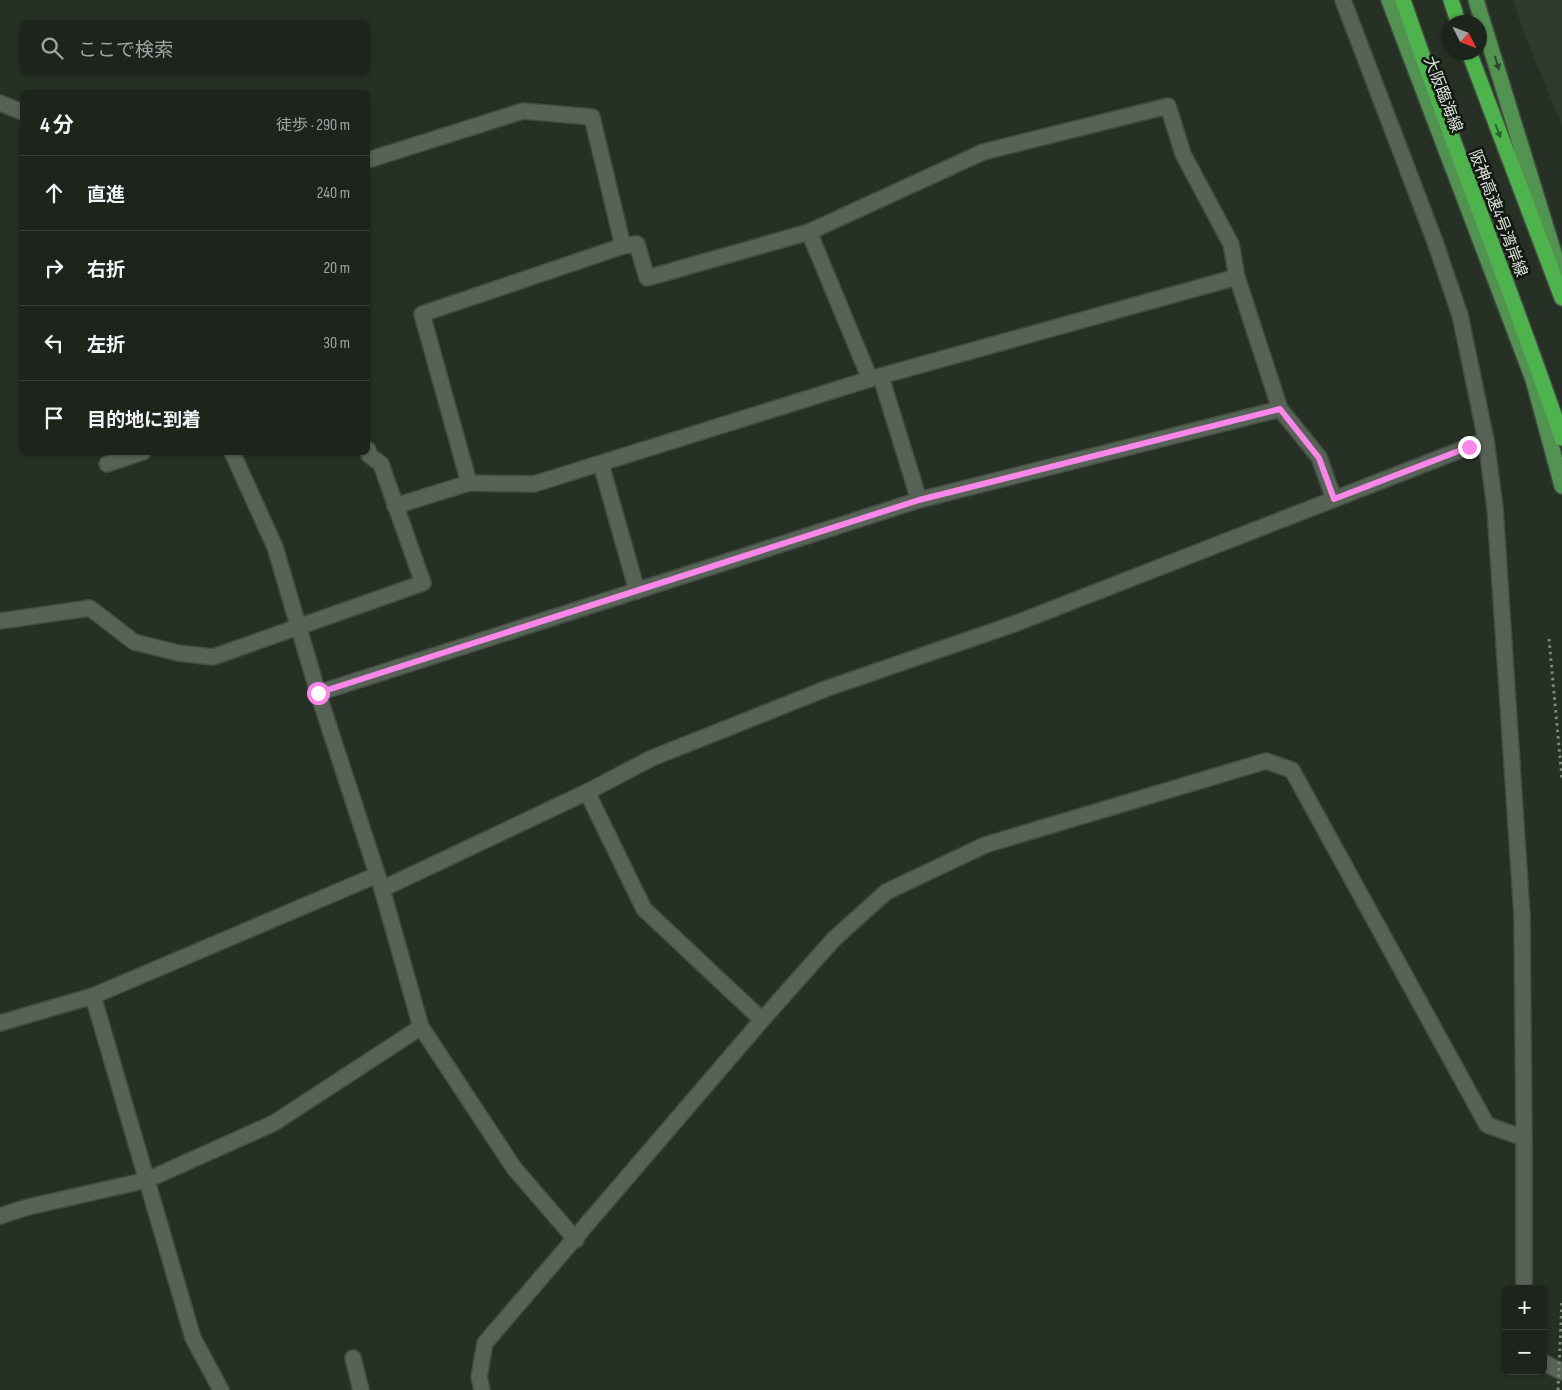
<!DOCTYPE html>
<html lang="ja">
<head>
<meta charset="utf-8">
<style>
	:root { --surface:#1c241c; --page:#252c25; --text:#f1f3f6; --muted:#a0a4a3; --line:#3a413b }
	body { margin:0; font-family:"Sofia Sans Condensed","Noto Sans JP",sans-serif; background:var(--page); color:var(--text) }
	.controls { position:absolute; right:15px; bottom:15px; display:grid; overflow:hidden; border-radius:8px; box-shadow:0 1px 4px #0004 }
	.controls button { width:45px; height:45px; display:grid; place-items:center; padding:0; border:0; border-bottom:1px solid var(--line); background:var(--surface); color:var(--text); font:25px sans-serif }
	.compass { position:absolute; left:1442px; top:15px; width:45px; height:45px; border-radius:50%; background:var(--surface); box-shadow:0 1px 4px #0004; rotate:132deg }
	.stop { position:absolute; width:15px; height:15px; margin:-11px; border:4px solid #f987e9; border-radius:50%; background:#fff }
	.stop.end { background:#f987e9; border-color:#fff; box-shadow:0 1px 5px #0008 }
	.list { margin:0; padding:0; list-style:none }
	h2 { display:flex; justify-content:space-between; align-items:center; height:65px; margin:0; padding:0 20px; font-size:21px }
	h2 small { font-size:16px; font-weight:400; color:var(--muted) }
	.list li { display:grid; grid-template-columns:32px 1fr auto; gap:15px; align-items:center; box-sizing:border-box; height:75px; padding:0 20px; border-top:1px solid var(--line) }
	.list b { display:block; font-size:19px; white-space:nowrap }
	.list em { font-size:16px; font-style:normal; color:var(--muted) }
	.icon { flex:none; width:28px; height:28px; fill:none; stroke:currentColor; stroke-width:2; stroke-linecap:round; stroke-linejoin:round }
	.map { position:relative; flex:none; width:1562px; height:1390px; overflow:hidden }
	.search { position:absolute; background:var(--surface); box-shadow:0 1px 4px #0004; left:20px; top:20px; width:350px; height:55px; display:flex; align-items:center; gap:12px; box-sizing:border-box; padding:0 18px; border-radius:8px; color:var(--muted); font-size:19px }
	.panel { position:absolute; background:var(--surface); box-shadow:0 1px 4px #0004; left:20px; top:90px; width:350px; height:365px; border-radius:8px }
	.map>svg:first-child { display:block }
	.built { fill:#2c3b2b }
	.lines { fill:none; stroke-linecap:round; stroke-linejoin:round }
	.lane-casing { stroke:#434c43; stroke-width:18 }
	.street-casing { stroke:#434c43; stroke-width:18 }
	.primary-casing { stroke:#434c43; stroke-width:18 }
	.highway-casing { stroke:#434c43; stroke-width:18 }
	.path { stroke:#7f887f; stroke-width:3; stroke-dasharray:2.5 4; stroke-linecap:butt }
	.lane { stroke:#576356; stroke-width:15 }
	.street { stroke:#576356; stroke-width:15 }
	.primary { stroke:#529351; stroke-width:15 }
	.highway { stroke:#4fb34d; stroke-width:15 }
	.path-bridge { stroke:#7f887f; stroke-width:3; stroke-dasharray:2.5 4; stroke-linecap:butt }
	.oneway { fill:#2c492b }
	.oneway2 { fill:#306530 }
	.route { stroke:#f987e9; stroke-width:6 }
	.labels { text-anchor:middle; stroke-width:5; stroke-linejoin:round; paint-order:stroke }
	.street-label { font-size:16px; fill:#dae1da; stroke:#121712 }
</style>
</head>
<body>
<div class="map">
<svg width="1562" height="1390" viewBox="0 0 1562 1390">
	<rect width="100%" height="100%" fill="#263025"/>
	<path class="built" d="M1513,0H1562V126L1525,36Z"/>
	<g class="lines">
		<g class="lane-casing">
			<path id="lane" d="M809,232L870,379"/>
		</g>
		<g class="street-casing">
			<g id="street">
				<path d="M1343,0L1434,239L1460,315L1486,440L1495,508L1522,915L1524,1138"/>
				<path d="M0,103L22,112"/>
				<path d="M368,160L523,111L592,117L623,246L637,244L647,278L809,232L983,152L1168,106L1183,154L1231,244L1237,277L1280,409L1319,457L1334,499"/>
				<path d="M623,246L422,314L469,483L534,484L870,379L1237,277"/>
				<path d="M881,377L919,500"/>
				<path d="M232,452L275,547L318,693L382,889L421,1027"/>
				<path d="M107,464L143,452"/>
				<path d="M601,464L637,591"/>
				<path d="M395,506L469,483"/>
				<path d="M0,621L90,608L134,642L178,653L213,657L423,583L381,464L369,455L368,450"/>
				<path d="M318,693L919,500L1280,409"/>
				<path d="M587,792L644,909L762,1020"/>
				<path d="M382,889L587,792L652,758L828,688L1014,624L1486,440"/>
				<path d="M93,996L193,1338L221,1390"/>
				<path d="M0,1023L93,996L377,875"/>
				<path d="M0,1216L28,1207L147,1180L274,1123L421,1027L514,1168L576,1240"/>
				<path d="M353,1358L361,1390"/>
				<path d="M1543,1362L1562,1372"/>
				<path d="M482,1390L479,1377L485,1343L762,1020L834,939L886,892L985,845L1266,761L1292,770L1487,1125L1524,1138V1289"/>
			</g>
		</g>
		<g class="primary-casing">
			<g id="primary">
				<path d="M1389,0L1533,379L1562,486"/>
				<path d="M1476,0L1562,279"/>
			</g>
		</g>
		<g class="highway-casing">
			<g id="highway">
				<path d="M1403,0C1453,147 1512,291 1562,438"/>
				<path d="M1451,0L1458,22"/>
				<path d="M1469,52L1562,298"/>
			</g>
		</g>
		<path class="path" d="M1549,639L1562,779"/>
		<use href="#lane" class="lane"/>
		<use href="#street" class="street"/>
		<use href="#primary" class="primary"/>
		<use href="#highway" class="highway"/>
		<path class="path-bridge" d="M1558,1390L1562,1300"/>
	</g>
	<defs><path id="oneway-solid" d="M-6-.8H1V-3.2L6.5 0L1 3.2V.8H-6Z" transform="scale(1.25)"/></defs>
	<use class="oneway" href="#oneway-solid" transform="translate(1497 63) rotate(73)"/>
	<use class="oneway2" href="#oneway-solid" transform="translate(1498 131) rotate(69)"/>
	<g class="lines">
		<path class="route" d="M318,693L919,500L1280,409L1319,458L1334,499L1469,447"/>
	</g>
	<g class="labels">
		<g class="street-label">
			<text transform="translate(1444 94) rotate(69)" y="6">大阪臨海線</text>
			<text transform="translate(1499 213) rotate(69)" y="6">阪神高速4号湾岸線</text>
		</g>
	</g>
</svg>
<div class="controls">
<button>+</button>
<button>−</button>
</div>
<svg class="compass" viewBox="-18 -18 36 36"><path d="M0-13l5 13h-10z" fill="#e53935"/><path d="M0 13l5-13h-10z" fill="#a0a4a3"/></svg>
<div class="stop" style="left:318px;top:693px"></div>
<div class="stop end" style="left:1469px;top:447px"></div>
<div class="search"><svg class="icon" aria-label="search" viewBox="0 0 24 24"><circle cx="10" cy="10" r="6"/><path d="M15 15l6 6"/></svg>ここで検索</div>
<section class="panel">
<h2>4 分<small>徒歩 · 290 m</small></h2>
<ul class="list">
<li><svg class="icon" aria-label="ahead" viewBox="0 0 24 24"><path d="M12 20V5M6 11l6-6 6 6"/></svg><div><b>直進</b></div><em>240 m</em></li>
<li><svg class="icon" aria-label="right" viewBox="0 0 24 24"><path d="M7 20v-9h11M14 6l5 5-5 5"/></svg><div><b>右折</b></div><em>20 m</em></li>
<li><svg class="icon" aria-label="left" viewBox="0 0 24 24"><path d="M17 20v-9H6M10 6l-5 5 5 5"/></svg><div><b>左折</b></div><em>30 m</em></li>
<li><svg class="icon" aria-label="arrive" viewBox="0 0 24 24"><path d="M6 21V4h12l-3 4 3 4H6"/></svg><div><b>目的地に到着</b></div></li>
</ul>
</section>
</div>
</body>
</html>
